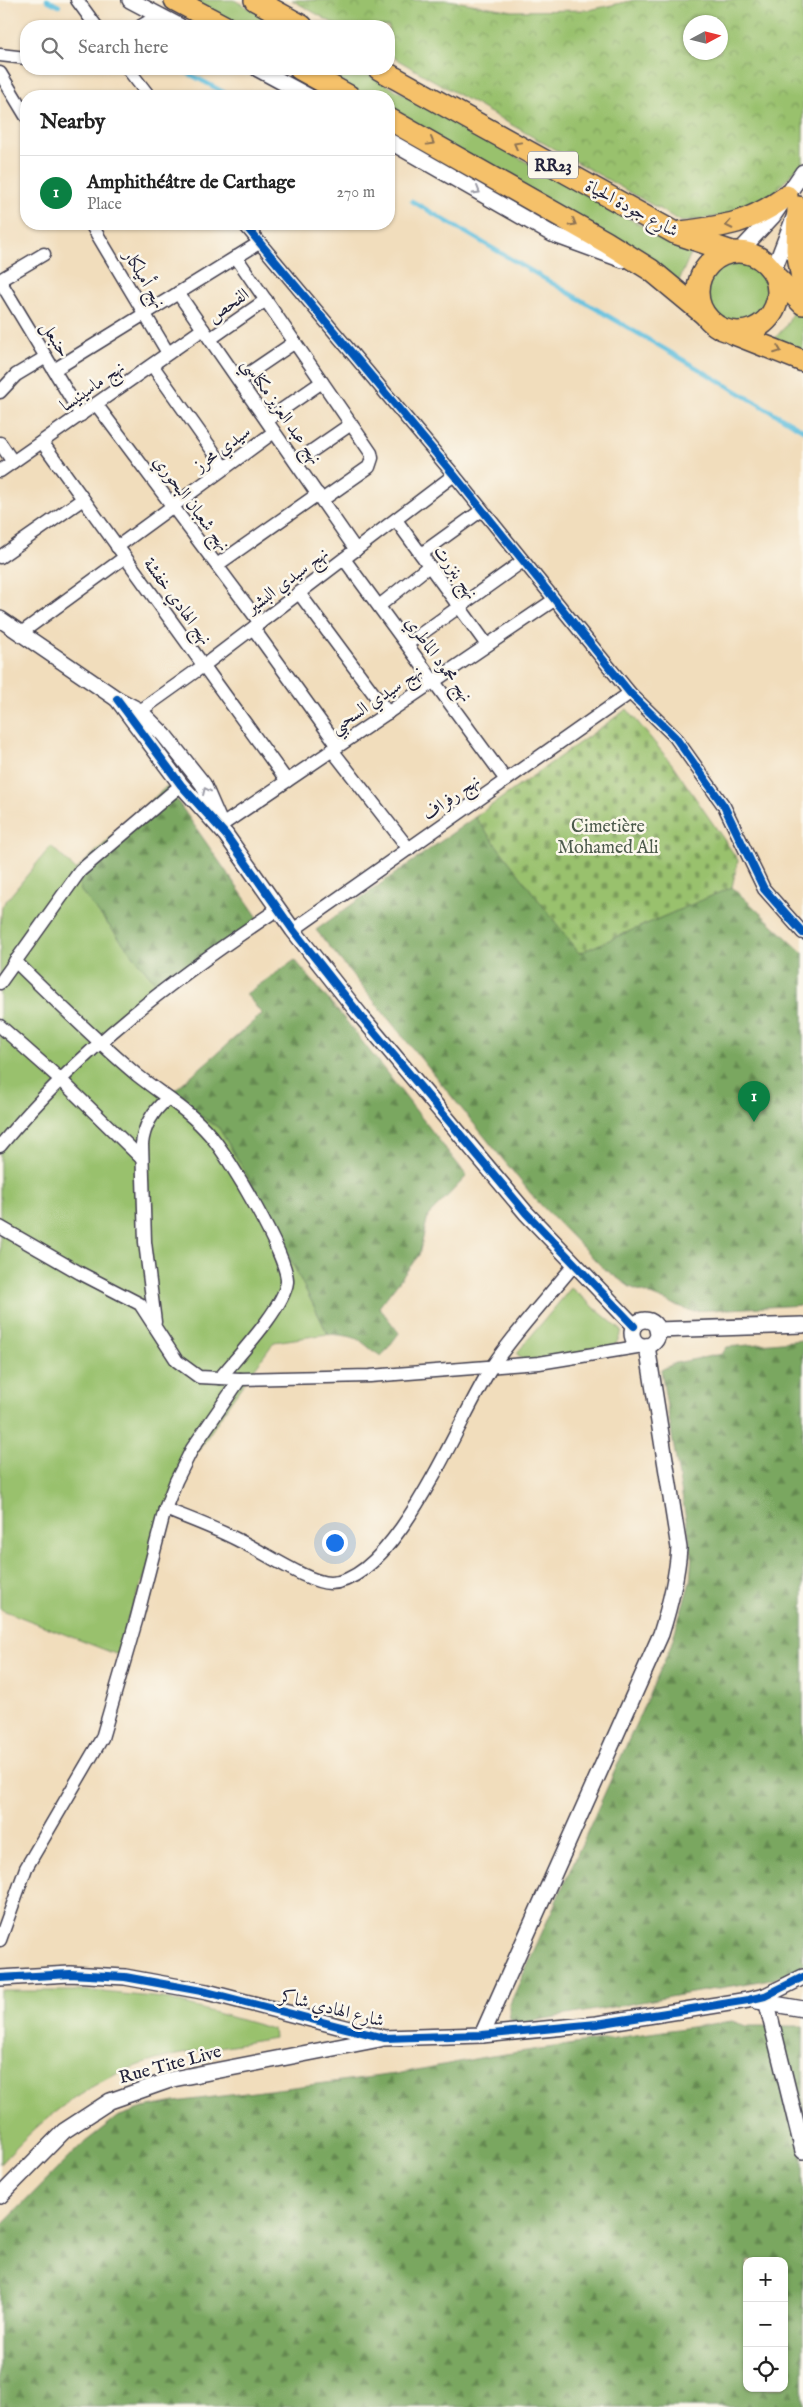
<!DOCTYPE html>
<html lang="en">
<head>
<meta charset="utf-8">
<style>
	:root { --surface:#fff; --page:#f6f6f6; --text:#222; --muted:#767676; --line:#e0e0e0; --accent:#0b8043 }
	body { margin:0; font-family:"IM FELL English",Amiri,serif; background:var(--page); color:var(--text) }
	.controls { position:absolute; right:15px; bottom:15px; display:grid; overflow:hidden; border-radius:10px; box-shadow:0 1px 4px #0004 }
	.controls button { width:45px; height:45px; display:grid; place-items:center; padding:0; border:0; border-bottom:1px solid var(--line); background:var(--surface); color:var(--text); font:25px sans-serif }
	.compass { position:absolute; left:683px; top:15px; width:45px; height:45px; border-radius:50%; background:var(--surface); box-shadow:0 1px 4px #0004; rotate:83deg }
	.you { position:absolute; left:334px; top:1542px; width:18px; height:18px; margin:-12px; border:4px solid #fff; border-radius:50%; background:#1a73e8; box-shadow:0 0 0 8px #1a73e833 }
	.badge { display:grid; place-items:center; width:32px; height:32px; border-radius:50%; background:var(--accent); color:#fff; font-size:16px; font-weight:700 }
	.pin { position:absolute; translate:-50% -41px; filter:drop-shadow(0 1px 2px #0008) }
	.pin::after { content:''; position:absolute; top:26px; width:18px; height:15px; background:inherit; clip-path:polygon(0 0,100% 0,50% 100%) }
	.list { margin:0; padding:0; list-style:none }
	h2 { display:flex; justify-content:space-between; align-items:center; height:65px; margin:0; padding:0 20px; font-size:21px }
	h2 small { font-size:16px; font-weight:400; color:var(--muted) }
	.list li { display:grid; grid-template-columns:32px 1fr auto; gap:15px; align-items:center; box-sizing:border-box; height:75px; padding:0 20px; border-top:1px solid var(--line) }
	.list b { display:block; font-size:19px; white-space:nowrap }
	.list p { margin:0; font-size:16px; white-space:nowrap; color:var(--muted) }
	.list em { font-size:16px; font-style:normal; color:var(--muted) }
	.icon { flex:none; width:28px; height:28px; fill:none; stroke:currentColor; stroke-width:2; stroke-linecap:round; stroke-linejoin:round }
	.map { position:relative; flex:none; width:803px; height:2407px; overflow:hidden }
	.search { position:absolute; background:var(--surface); box-shadow:0 1px 4px #0004; left:20px; top:20px; width:375px; height:55px; display:flex; align-items:center; gap:12px; box-sizing:border-box; padding:0 18px; border-radius:20px; color:var(--muted); font-size:19px }
	.panel { position:absolute; background:var(--surface); box-shadow:0 1px 4px #0004; left:20px; top:90px; width:375px; height:140px; border-radius:20px }
	.map>svg:first-child { display:block }
	.green { fill:#99c16d; stroke:#5e7254 }
	.forest { fill:url(#forest-firs); stroke:#4e644e; fill-rule:evenodd }
	.cemetery { fill:url(#cemetery-stones); stroke:#5e7254 }
	.park { fill:url(#park-crowns); stroke:#5e7254; fill-rule:evenodd }
	.lines { fill:none; stroke-linecap:round; stroke-linejoin:round }
	.stream { stroke:#60bfde; stroke-width:4.5 }
	.minor-casing { stroke:#413e4e; stroke-width:15 }
	.tertiary-casing { stroke:#413e4e; stroke-width:18 }
	.trunk-casing { stroke:#413e4e; stroke-width:24 }
	.minor { stroke:#fff; stroke-width:12 }
	.tertiary { stroke:#fff; stroke-width:15 }
	.trunk { stroke:#f5c16b; stroke-width:21 }
	.cycleway-casing { stroke:#fbf7ec; stroke-width:11 }
	.cycleway { stroke:#0057b8; stroke-width:8 }
	.oneway { stroke:#8c7253 }
	.oneway2 { stroke:#9c9ca7 }
	.labels { text-anchor:middle; stroke-width:5; stroke-linejoin:round; paint-order:stroke }
	.shield { fill:#fbf7ec; stroke:#636270; stroke-width:1 }
	.shield-label { font-size:16px; font-weight:bold; fill:#22223b }
	.street-label { font-size:18px; fill:#22223b; stroke:#fbf7ec }
	.park-label { font-size:18px; fill:#4c5a4c; stroke:#fbf7ec }
</style>
</head>
<body>
<div class="map">
<svg width="803" height="2407" viewBox="0 0 803 2407">
	<defs>
		<pattern id="forest-firs" width="22" height="20" patternUnits="userSpaceOnUse" patternTransform="scale(1.25)"><rect width="22" height="20" fill="#7aa760"/><path d="M5 1l3.5 6h-7zM16 11l3.5 6h-7z" fill="#648850"/></pattern>
		<pattern id="cemetery-stones" width="16" height="16" patternUnits="userSpaceOnUse" patternTransform="scale(1.25)"><rect width="16" height="16" fill="#99c16d"/><path d="M2 7V4a2 2 0 0 1 4 0v3zM10 15v-3a2 2 0 0 1 4 0v3z" fill="#7c9c5b"/></pattern>
		<pattern id="park-crowns" width="20" height="18" patternUnits="userSpaceOnUse" patternTransform="scale(1.25)"><rect width="20" height="18" fill="#99c16d"/><path d="M2 6a3 3 0 1 1 6 0M12 15a3 3 0 1 1 6 0" fill="none" stroke="#7c9c5b"/></pattern>
	</defs>
	<rect width="100%" height="100%" fill="#fbf7ec"/>
	<filter id="ink" filterUnits="userSpaceOnUse"><feTurbulence type="fractalNoise" baseFrequency=".02" numOctaves="2"/><feDisplacementMap in="SourceGraphic" scale="10" xChannelSelector="R" yChannelSelector="G"/><feConvolveMatrix kernelMatrix="1 2 1 2 8 2 1 2 1" color-interpolation-filters="sRGB"/></filter>
	<filter id="wash" filterUnits="userSpaceOnUse"><feTurbulence type="fractalNoise" baseFrequency=".0096" numOctaves="4" result="noise"/><feDisplacementMap in="SourceGraphic" scale="20" xChannelSelector="R" yChannelSelector="G"/><feGaussianBlur stdDeviation="1.12" result="paint"/><feColorMatrix in="noise" values="0 0 0 0 0 0 0 0 0 0 0 0 0 0 0 0 0 1.4 0 .05"/><feComposite in="paint" operator="in"/></filter>
	<g filter="url(#wash)">
		<rect width="100%" height="100%" fill="#f1ddbc"/>
		<g class="green">
			<path d="M187,0H234L281,26H234Z"/>
			<path d="M310,69H358L691,253L678,283L389,113V96H359Z"/>
			<circle cx="737" cy="293" r="31"/>
			<path d="M794,309L803,318V351L775,338L786,326Z"/>
			<path d="M51,846L76,870L81,891L158,986L103,1038L169,1095L219,1128L253,1185L328,1334L274,1342L231,1401L191,1462L128,1618L118,1655L0,1609V929L2,906Z"/>
			<path d="M571,1288L622,1331L616,1344L604,1350L523,1362L517,1353Z"/>
			<path d="M0,1991H91L163,1998L273,2029L274,2038C230,2046 182,2051 139,2065C83,2085 39,2121 0,2164Z"/>
		</g>
		<g class="forest">
			<path d="M167,786L259,919L158,986L81,891L76,870Z"/>
			<path d="M475,817L579,953L732,887L803,953V1305L691,1311L630,1287L602,1267L536,1200L316,930Z"/>
			<path d="M295,960L347,1022L467,1176L428,1216L419,1255L379,1307L399,1333L382,1356C373,1352 370,1348 362,1342C353,1335 339,1335 328,1334L253,1185L219,1128L169,1095L262,1014L246,994Z"/>
			<path d="M803,1340V1965L796,1971L771,1979L516,2024L510,2019L509,2006L670,1648L690,1582L692,1555L661,1370L675,1363L722,1354L727,1347Z"/>
			<path d="M732,2021L746,2026H803V2407H0V2227L80,2146L117,2117L143,2108L175,2102L396,2074L485,2057ZM747,2261H784V2388H747Z"/>
		</g>
		<path class="cemetery" d="M627,709L672,764L738,860L732,887L579,953L475,817Z"/>
		<path class="park" d="M292,0H448L513,11L589,10L635,0H803V162L772,195L736,214L682,222L389,55V26H338ZM690,22H720V52H690Z"/>
		<g class="lines">
			<g class="stream">
				<path d="M47,0L59,6"/>
				<path d="M180,69L231,96"/>
				<path d="M412,201L803,430"/>
			</g>
		</g>
	</g>
	<g filter="url(#ink)">
		<g class="lines">
			<g class="minor-casing">
				<g id="minor">
					<path d="M77,0L96,26"/>
					<path d="M141,26L160,15"/>
					<path d="M0,55L26,58"/>
					<path d="M128,69L149,96"/>
					<path d="M0,73L26,116"/>
					<path d="M91,224L168,353"/>
					<path d="M244,224L454,475L630,693L675,737L724,806L764,889L803,933"/>
					<path d="M236,257L371,453L372,458L369,467L322,500"/>
					<path d="M0,280L44,254"/>
					<path d="M0,281L81,415"/>
					<path d="M178,293L356,550"/>
					<path d="M210,339L266,300"/>
					<path d="M152,365L225,468"/>
					<path d="M54,370L259,243"/>
					<path d="M239,380L295,342"/>
					<path d="M0,392L16,375L46,357"/>
					<path d="M96,404L260,623"/>
					<path d="M267,420L322,382"/>
					<path d="M42,442L287,781"/>
					<path d="M0,443L13,462"/>
					<path d="M296,462L351,424"/>
					<path d="M0,471L203,329"/>
					<path d="M396,520L487,645"/>
					<path d="M117,547L274,432"/>
					<path d="M421,554L482,510"/>
					<path d="M0,557L83,499"/>
					<path d="M344,559L506,780"/>
					<path d="M217,565L318,494"/>
					<path d="M299,593L388,713"/>
					<path d="M379,606L429,566"/>
					<path d="M253,628L338,746"/>
					<path d="M21,633L125,557"/>
					<path d="M407,644L523,561"/>
					<path d="M140,711L203,666L454,475"/>
					<path d="M332,750L409,849"/>
					<path d="M219,827L554,600"/>
					<path d="M293,930L630,693"/>
					<path d="M15,961C55,1000 94,1039 137,1075C162,1095 189,1110 210,1135C228,1155 289,1258 287,1282C284,1308 237,1357 220,1378"/>
					<path d="M0,983L80,871L181,785"/>
					<path d="M0,1026L60,1079L141,1158"/>
					<path d="M0,1146C81,1048 173,979 278,909"/>
					<path d="M0,1227L80,1273L140,1304L177,1361L199,1377L240,1379L370,1376L539,1363L643,1346"/>
					<path d="M155,1322L145,1242L142,1144C144,1125 153,1111 167,1099"/>
					<path d="M165,1509C190,1519 215,1528 238,1540C261,1550 308,1583 330,1583C397,1582 460,1414 493,1365C517,1330 547,1298 574,1265"/>
					<path d="M0,1940L26,1868L102,1738L136,1621L165,1509L176,1481L192,1449L240,1379"/>
				</g>
			</g>
			<g class="tertiary-casing">
				<g id="tertiary">
					<path d="M130,0L179,26"/>
					<path d="M258,69L308,96"/>
					<path d="M389,141L552,234L623,260"/>
					<path d="M740,251L773,216L803,172"/>
					<path d="M773,272L795,215"/>
					<path d="M0,619L117,699L140,711L164,735L203,784L220,823"/>
					<path d="M117,699L181,785L226,835L293,930L360,1015L526,1213L634,1326"/>
					<circle cx="645" cy="1333" r="13"/>
					<path d="M657,1330L803,1325"/>
					<path d="M0,1978L70,1974L125,1977L207,1992L384,2038L482,2035L597,2024L748,2000L765,1996L803,1977"/>
					<path d="M765,1996L803,2151"/>
					<path d="M757,2001L803,2009"/>
					<path d="M482,2035L661,1634C670,1605 677,1578 679,1548L647,1346"/>
					<path d="M0,2196L64,2131L110,2101L173,2079L380,2039"/>
				</g>
			</g>
			<g class="trunk-casing">
				<g id="trunk">
					<path d="M175,0L224,26"/>
					<path d="M255,0L302,26"/>
					<path d="M300,69L349,96"/>
					<path d="M379,69L675,233L732,252"/>
					<path d="M389,119L606,242L651,270L704,314"/>
					<path d="M798,207L797,250L803,284"/>
					<path d="M681,232C727,226 749,223 787,196"/>
					<circle cx="738" cy="292" r="40"/>
					<path d="M775,276L803,304"/>
					<path d="M732,333L803,361"/>
				</g>
			</g>
			<use href="#minor" class="minor"/>
			<use href="#tertiary" class="tertiary"/>
			<use href="#trunk" class="trunk"/>
			<g class="cycleway-casing">
				<g id="cycleway">
					<path d="M244,224L454,475L630,693L675,737L724,806L764,889L803,933"/>
					<path d="M117,699L181,785L226,835L293,930L360,1015L526,1213L634,1326"/>
					<path d="M0,1978L70,1974L125,1977L207,1992L384,2038L482,2035L597,2024L748,2000L765,1996L803,1977"/>
				</g>
			</g>
			<use href="#cycleway" class="cycleway"/>
		</g>
		<defs><path id="oneway-chevron" d="M-2-3.5L2.5 0L-2 3.5" fill="none" stroke-width="1.6" stroke-linecap="round" stroke-linejoin="round" transform="scale(1.25)"/></defs>
		<g class="oneway">
			<use href="#oneway-chevron" transform="translate(431 142) rotate(29)"/>
			<use href="#oneway-chevron" transform="translate(517 145) rotate(-151)"/>
			<use href="#oneway-chevron" transform="translate(573 223) rotate(30)"/>
			<use href="#oneway-chevron" transform="translate(729 225) rotate(168)"/>
			<use href="#oneway-chevron" transform="translate(778 350) rotate(21)"/>
		</g>
		<g class="oneway2">
			<use href="#oneway-chevron" transform="translate(477 191) rotate(30)"/>
			<use href="#oneway-chevron" transform="translate(206 791) rotate(-115)"/>
		</g>
	</g>
	<g class="labels">
		<rect class="shield" x="528" y="151.5" width="50" height="27" rx="4"/>
		<g class="shield-label">
			<text x="553" y="171">RR23</text>
		</g>
		<g class="street-label">
			<text transform="translate(632 208) rotate(28)" y="6">شارع جودة الحياة</text>
			<text transform="translate(145 279) rotate(59)" y="6">نهج أميلكار</text>
			<text transform="translate(228 305) rotate(-35)" y="6">الفحص</text>
			<text transform="translate(56 339) rotate(59)" y="6">حنبعل</text>
			<text transform="translate(92 386) rotate(-35)" y="6">نهج ماسينيسا</text>
			<text transform="translate(282 411) rotate(55)" y="6">نهج عبد العزيز مكناسي</text>
			<text transform="translate(222 448) rotate(-36)" y="6">سيدي محرز</text>
			<text transform="translate(192 503) rotate(53)" y="6">نهج شعبان البحوري</text>
			<text transform="translate(456 572) rotate(54)" y="6">نهج بنزرت</text>
			<text transform="translate(287 580) rotate(-37)" y="6">نهج سيدي البشير</text>
			<text transform="translate(178 601) rotate(54)" y="6">نهج الهادي خفشة</text>
			<text transform="translate(439 659) rotate(54)" y="6">نهج محمود الماطري</text>
			<text transform="translate(376 699) rotate(-34)" y="6">نهج سيدي السحبي</text>
			<text transform="translate(451 797) rotate(-35)" y="6">نهج رفراف</text>
			<text transform="translate(332 2008) rotate(14)" y="6">شارع الهادي شاكر</text>
			<text transform="translate(170 2064) rotate(-15)" y="6">Rue Tite Live</text>
		</g>
		<g class="park-label">
			<text x="608" y="832">Cimetière<tspan x="608" dy="21">Mohamed Ali</tspan></text>
		</g>
	</g>
</svg>
<div class="controls">
<button>+</button>
<button>−</button>
<button><svg class="icon" aria-label="locate" viewBox="0 0 24 24"><circle cx="12" cy="12" r="6"/><path d="M12 2v4M12 18v4M2 12h4M18 12h4"/></svg></button>
</div>
<svg class="compass" viewBox="-18 -18 36 36"><path d="M0-13l5 13h-10z" fill="#e53935"/><path d="M0 13l5-13h-10z" fill="#767676"/></svg>
<div class="you"></div>
<div class="pin badge" style="left:754px;top:1122px">1</div>
<div class="search"><svg class="icon" aria-label="search" viewBox="0 0 24 24"><circle cx="10" cy="10" r="6"/><path d="M15 15l6 6"/></svg>Search here</div>
<section class="panel">
<h2>Nearby<small></small></h2>
<ul class="list">
<li><span class="badge">1</span><div><b>Amphithéâtre de Carthage</b><p>Place</p></div><em>270 m</em></li>
</ul>
</section>
</div>
</body>
</html>
